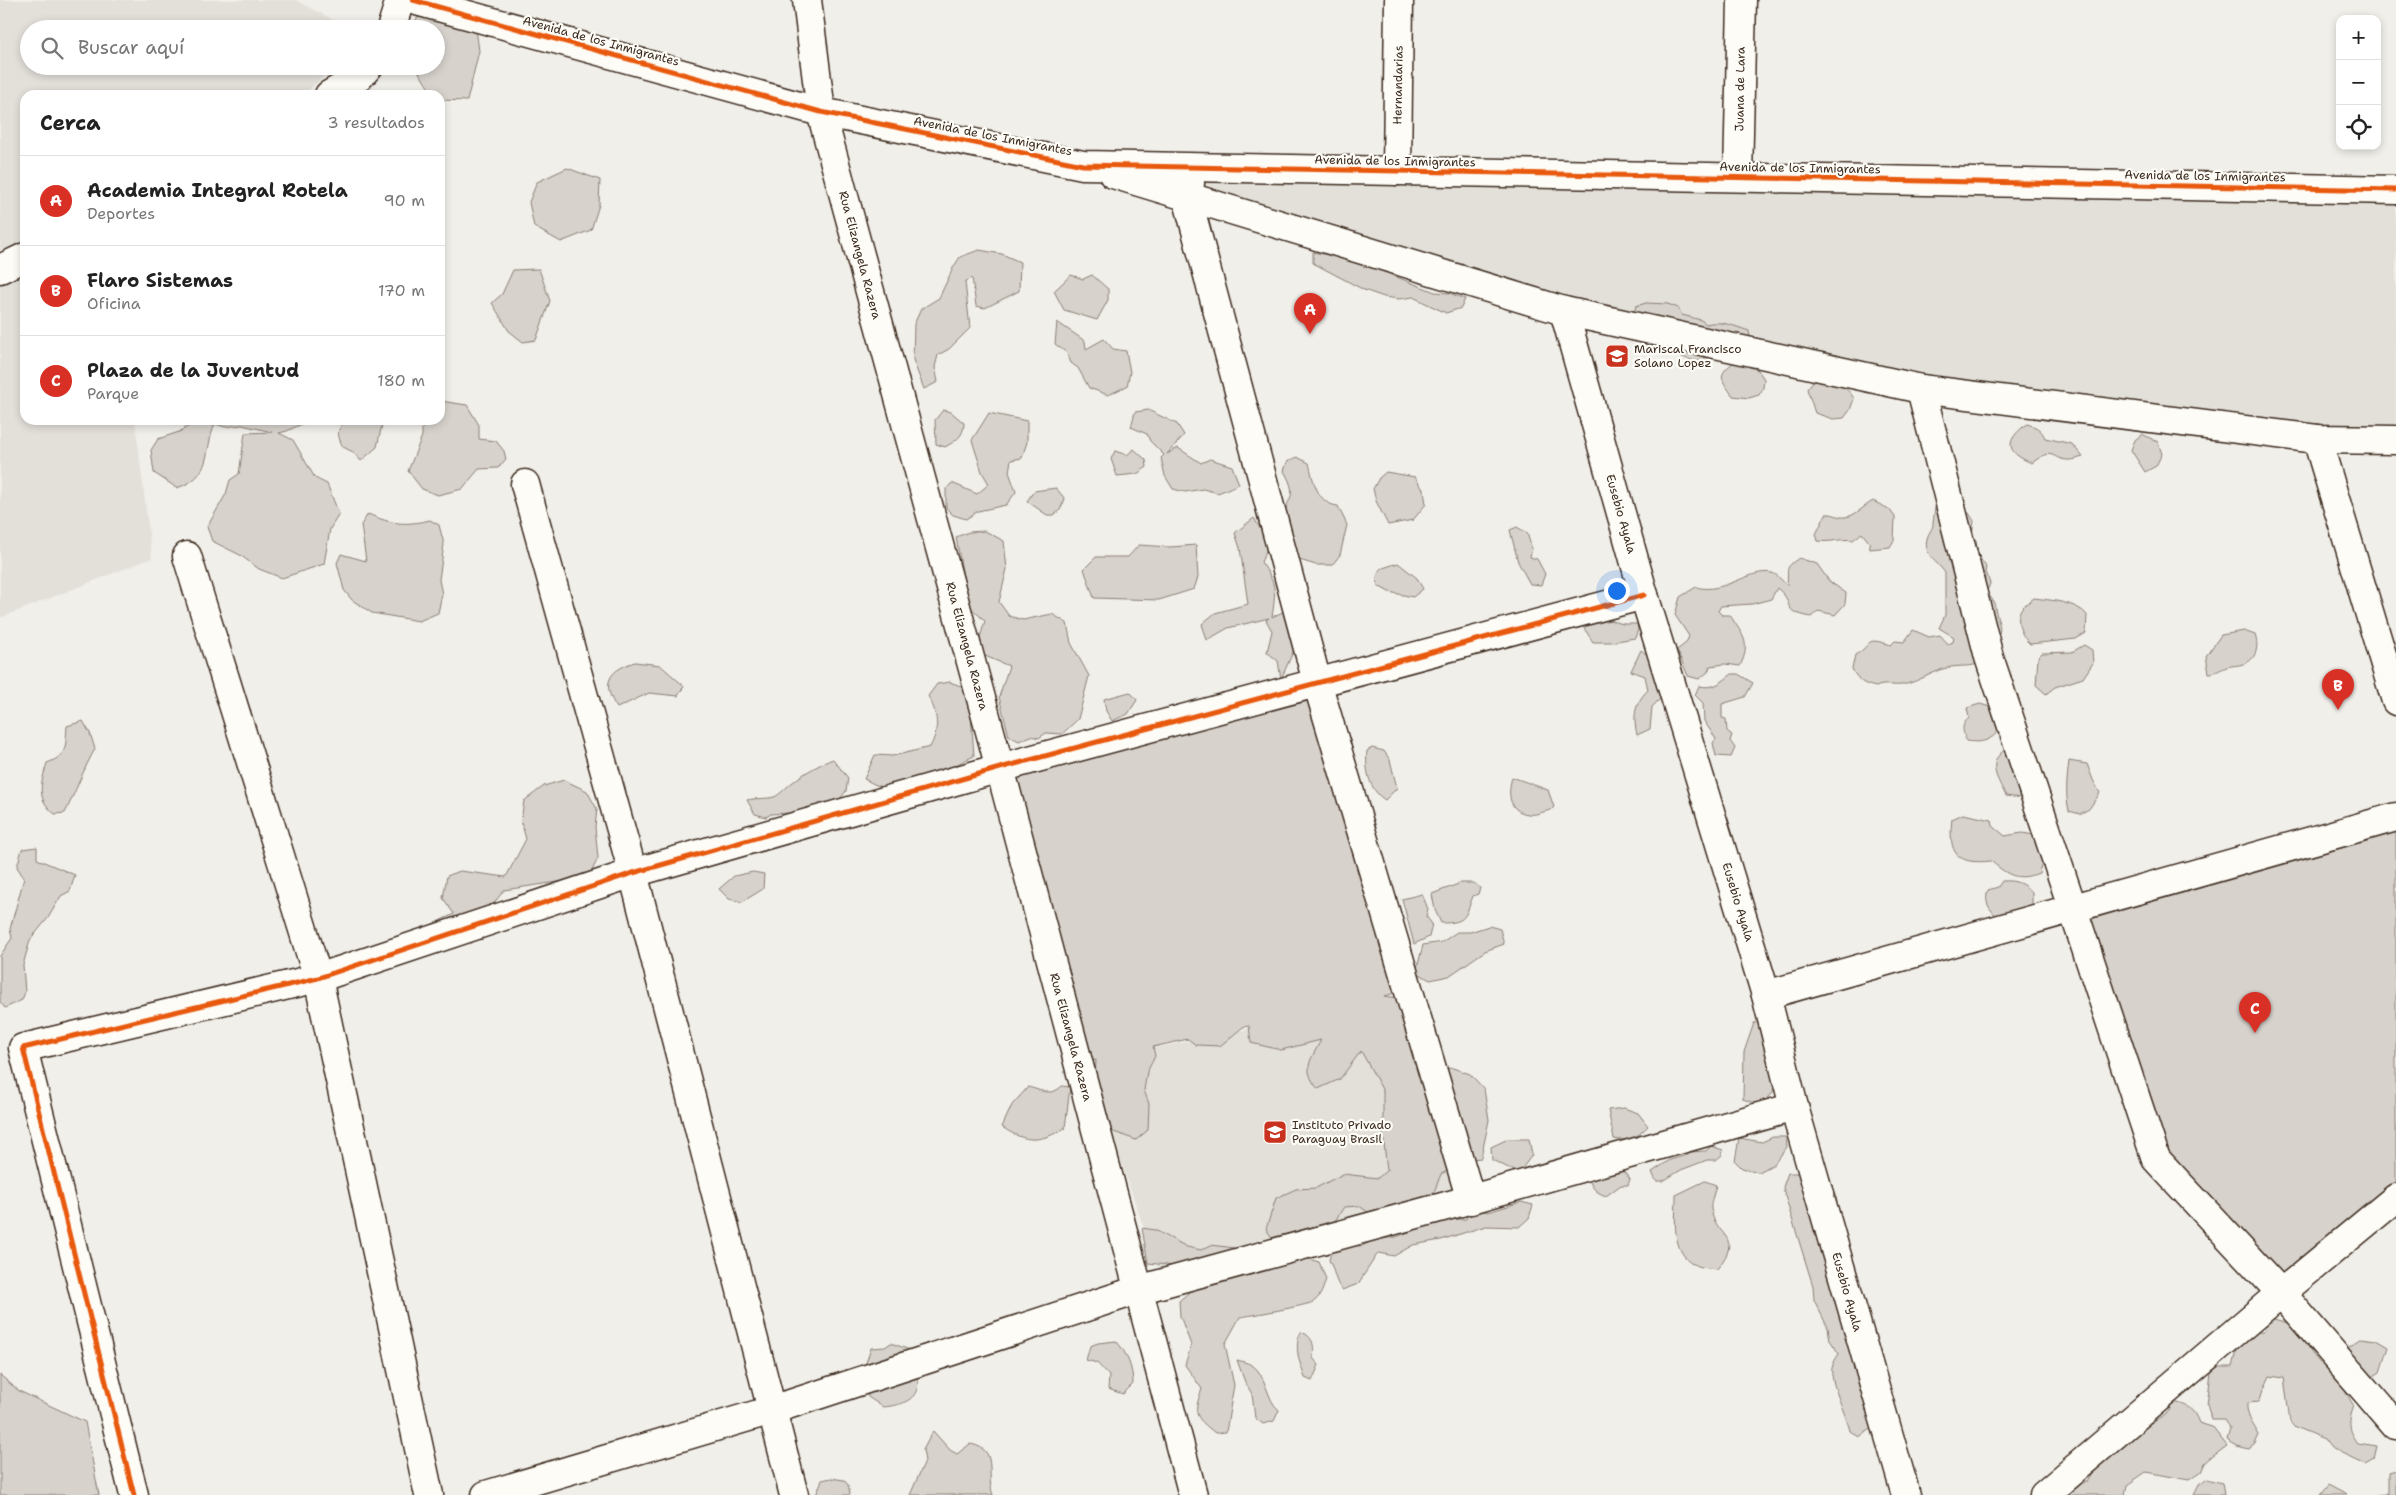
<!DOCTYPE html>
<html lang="es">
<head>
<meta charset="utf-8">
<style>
	:root { --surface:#fff; --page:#f6f6f6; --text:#222; --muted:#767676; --line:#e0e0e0; --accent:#d93025 }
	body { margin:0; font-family:"Shantell Sans",sans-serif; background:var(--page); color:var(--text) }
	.controls { position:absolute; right:15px; top:15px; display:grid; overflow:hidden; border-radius:10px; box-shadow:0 2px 8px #0003 }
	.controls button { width:45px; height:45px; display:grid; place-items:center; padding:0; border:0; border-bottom:1px solid var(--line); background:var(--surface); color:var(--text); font:25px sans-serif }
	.you { position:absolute; left:1616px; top:590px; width:18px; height:18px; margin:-12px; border:4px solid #fff; border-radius:50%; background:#1a73e8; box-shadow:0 0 0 8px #1a73e833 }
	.badge { display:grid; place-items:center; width:32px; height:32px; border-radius:50%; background:var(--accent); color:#fff; font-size:16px; font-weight:700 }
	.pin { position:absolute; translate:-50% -41px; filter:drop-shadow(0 1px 2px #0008) }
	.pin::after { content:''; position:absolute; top:26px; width:18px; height:15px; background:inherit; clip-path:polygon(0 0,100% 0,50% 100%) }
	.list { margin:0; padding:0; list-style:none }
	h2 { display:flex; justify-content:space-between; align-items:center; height:65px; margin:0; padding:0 20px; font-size:21px }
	h2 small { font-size:16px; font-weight:400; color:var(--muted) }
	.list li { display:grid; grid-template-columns:32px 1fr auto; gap:15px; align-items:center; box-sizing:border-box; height:90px; padding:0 20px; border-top:1px solid var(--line) }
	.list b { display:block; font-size:19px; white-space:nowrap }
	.list p { margin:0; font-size:16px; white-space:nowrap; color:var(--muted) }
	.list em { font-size:16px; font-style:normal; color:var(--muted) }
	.icon { flex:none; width:28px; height:28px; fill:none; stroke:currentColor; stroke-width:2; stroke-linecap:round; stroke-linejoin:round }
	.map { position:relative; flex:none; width:2396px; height:1495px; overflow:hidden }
	.search { position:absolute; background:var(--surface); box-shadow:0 2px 8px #0003; left:20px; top:20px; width:425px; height:55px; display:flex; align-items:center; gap:12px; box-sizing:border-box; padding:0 18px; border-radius:28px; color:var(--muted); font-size:19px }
	.panel { position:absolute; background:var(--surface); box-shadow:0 2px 8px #0003; left:20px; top:90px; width:425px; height:335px; border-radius:15px }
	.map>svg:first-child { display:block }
	.built { fill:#e3e0da }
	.green { fill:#d7d2cc; stroke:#897e75 }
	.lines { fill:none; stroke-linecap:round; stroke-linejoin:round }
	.minor-casing { stroke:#3b2a1e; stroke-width:31 }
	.minor { stroke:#fdfcf7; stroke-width:28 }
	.cycleway-casing { stroke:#fdfcf7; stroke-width:8 }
	.cycleway { stroke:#e8590c; stroke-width:5 }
	.labels { text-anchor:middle; stroke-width:4.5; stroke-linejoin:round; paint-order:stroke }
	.street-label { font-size:12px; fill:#3b2a1e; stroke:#fdfcf7 }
	.poi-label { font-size:12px; fill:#3b2a1e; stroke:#fdfcf7; text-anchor:start }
</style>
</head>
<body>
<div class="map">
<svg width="2396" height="1495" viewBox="0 0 2396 1495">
	<rect width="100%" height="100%" fill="#f1efea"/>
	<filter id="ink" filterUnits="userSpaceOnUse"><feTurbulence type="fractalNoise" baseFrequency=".02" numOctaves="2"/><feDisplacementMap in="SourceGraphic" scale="10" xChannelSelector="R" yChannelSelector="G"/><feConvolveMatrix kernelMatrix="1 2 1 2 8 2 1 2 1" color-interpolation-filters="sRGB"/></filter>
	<g filter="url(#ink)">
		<g class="built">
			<path d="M0,0H296L350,29H29V66H335L303,95H25V420H135L152,558L0,618Z"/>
			<path d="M1195,167L2396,190V430L1921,389L1187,197Z"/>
			<path d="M1399,998L1461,1202L1160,1274L1086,1062Z"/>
		</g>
		<g class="green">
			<path d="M444,16L475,21L479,51L467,101L440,100V95H433L415,66H436V29L411,27L418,17Z"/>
			<path d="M567,168L600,180L599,205L591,230L561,242L534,227L529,202L537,182Z"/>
			<path d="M979,250L1002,254L1020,262L1019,291L985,308L976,306L972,278L965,282L970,328L949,349L938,355L935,367L938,382L924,389L913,360L914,324L921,309L939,298L953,268L960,257Z"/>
			<path d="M1313,252L1353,260L1435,292L1449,293L1465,299L1461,308L1446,313L1413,297L1399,299L1384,297L1364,290L1313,263Z"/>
			<path d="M539,269L550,301L536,340L523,342L509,331L492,303L502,294L513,270Z"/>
			<path d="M1071,275L1083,279L1092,275L1108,289V300L1097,320L1064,310L1054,291Z"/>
			<path d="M1646,303L1668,304L1678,308L1682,315L1701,320L1706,324C1721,320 1734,326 1749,331L1750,337C1737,341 1729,350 1717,357C1683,374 1654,335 1634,313L1636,306Z"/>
			<path d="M1057,322L1085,341L1086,349L1104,339L1113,349L1126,351L1130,372L1127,386L1108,395L1089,388L1078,368L1071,363L1067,353L1055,344Z"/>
			<path d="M1735,361L1758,370L1764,379L1763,388L1759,395L1749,398L1733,396C1720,378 1717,375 1735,361Z"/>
			<path d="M1813,381C1830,383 1846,382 1854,399L1850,410L1844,418L1833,419L1815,413L1807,389Z"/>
			<path d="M440,401L467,405L479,425V439L496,441L504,451L506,459L498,468L479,469L462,489L438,495L422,489L408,471L422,436V420H440Z"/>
			<path d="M943,410L951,412L964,423C964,436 956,441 945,447L936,444L935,420Z"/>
			<path d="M1148,410L1177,424L1184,435L1167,454L1178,448L1201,463L1210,459L1232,466L1239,484L1218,493L1203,489L1185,492L1173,489L1165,476L1161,458L1164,455L1150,441L1147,434L1131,427L1135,412Z"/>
			<path d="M989,413L1027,421V442L1022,458L1011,460L1009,472L1016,492L1006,505L978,511L966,519L953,515L946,508V489L952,483L977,494L989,484L982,472L972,440Z"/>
			<path d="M195,420H310L287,431L279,433L293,440L315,478L327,484L339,514L330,529L324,564L282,578L259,569L240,555L212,541L207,527L226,494L230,480L239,474L245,433L272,432L242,425L225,427L215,424C203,453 213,476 177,488L154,473L151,450L158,439L179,432L194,423Z"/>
			<path d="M346,420H383L377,447L361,461L353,452L343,447C337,435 336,430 346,420Z"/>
			<path d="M2027,424C2037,427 2041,429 2045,438L2072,444L2083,457C2079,458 2074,460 2070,460C2051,461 2055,445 2032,463C2005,453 2005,440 2027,424Z"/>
			<path d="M2142,434L2158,442L2162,454L2156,466L2145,472L2131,450L2135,440Z"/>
			<path d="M1134,449L1146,460L1147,467L1137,474L1117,476L1111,459L1115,451L1127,455Z"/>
			<path d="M1297,457L1309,463C1313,480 1317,504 1338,506L1347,525L1340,555L1332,565H1316L1296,559C1292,549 1282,532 1283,522C1284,497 1301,500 1284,471L1287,462Z"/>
			<path d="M1386,472L1415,477L1424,491L1426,504L1413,520L1388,525L1376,501L1373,489L1379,478Z"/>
			<path d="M1056,488L1065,499L1060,510L1054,515H1047L1027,501L1034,491Z"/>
			<path d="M1873,501L1889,509L1895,517L1894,540L1890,547L1870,549L1869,542L1862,533L1853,540C1840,538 1831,543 1818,541L1816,534L1826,514C1833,513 1839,518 1845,517C1854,517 1865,505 1873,501Z"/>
			<path d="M1936,504L1969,513L1974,521L1972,536L1976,540L1978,555L1986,567L1985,573L1987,574L1990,584L1986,593C1997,601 1994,609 1998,620C2002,630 1999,634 1995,642C1981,678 1964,659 1938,671C1925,676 1917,682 1902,685C1893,686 1884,683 1876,687C1862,684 1859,681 1852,669L1855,655C1875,644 1862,636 1891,645L1895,641L1904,642L1913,630L1929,637L1940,635L1948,644L1953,642L1954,637L1939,628L1945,615V573C1938,562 1923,555 1927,539C1928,533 1933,529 1933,524C1934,516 1934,511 1936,504Z"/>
			<path d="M368,514C392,524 404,526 430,520L439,525L444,544L439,580L442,594L438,613L419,621L372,613L352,600L344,590L337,563L341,554L366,561L361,525Z"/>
			<path d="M1254,518L1269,544L1261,562C1277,584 1276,591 1272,617L1287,610L1298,641L1281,679L1278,661L1267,652L1272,631L1266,620L1269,618L1228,628L1207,640L1202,624L1215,613L1248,604L1240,548L1235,533Z"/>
			<path d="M1517,527L1527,533L1532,549L1530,557L1537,559L1545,574L1541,585L1530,584L1518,562L1510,530Z"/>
			<path d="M985,531L1004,541L1007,569L999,602L1009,616L1023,620L1052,614L1067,623L1071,643L1089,676L1078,719L1062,734L1046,733L1039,738L1031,736L1019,741L1009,736L999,697L1009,666L985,656L977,647L985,621L968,605L956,537L969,532Z"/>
			<path d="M1139,545L1170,547L1196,545L1198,577L1194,589L1159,600L1094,598L1084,569L1096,557H1128Z"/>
			<path d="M1799,558L1817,564L1829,581L1846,593L1845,604L1835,615L1818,611L1811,617C1777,610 1798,605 1777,588L1771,599L1752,604L1721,606L1718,611L1722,615H1730C1742,635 1752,642 1740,666L1725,664L1710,666L1708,672L1699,679L1688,676L1677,650L1686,643L1689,636L1675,615L1680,597L1696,587C1723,595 1750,568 1772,573C1779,575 1782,582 1787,585C1789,568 1783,569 1799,558Z"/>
			<path d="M1398,563L1417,578L1423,589L1413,597L1389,592L1378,586L1377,577L1380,569Z"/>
			<path d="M2034,598C2050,600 2077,602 2087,615L2086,633L2076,639L2030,644C2021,636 2015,620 2021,609C2024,605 2030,601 2034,598Z"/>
			<path d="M1603,618L1623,624H1637L1638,630L1635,638L1611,642H1593L1582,625Z"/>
			<path d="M2244,631L2255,635C2259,646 2257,660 2243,664C2238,666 2233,665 2227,667C2220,669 2217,673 2209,673L2206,656L2221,635Z"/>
			<path d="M2084,645L2092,650L2093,663L2083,678L2055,687L2046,694L2036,685L2038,657L2042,653L2072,652Z"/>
			<path d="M1641,650L1655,661L1662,697L1652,707L1650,729L1637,735C1633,716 1634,704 1648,690L1645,676L1631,671Z"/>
			<path d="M635,662L660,665L684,686L678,696L649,693L617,708C601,684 608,670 635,662Z"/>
			<path d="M1732,674H1738L1753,683L1745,697L1722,704V718L1726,719L1727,731L1732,735L1730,741L1735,748L1731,757L1716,756L1713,743L1716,739L1704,721L1703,703L1695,695L1699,686C1715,689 1720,683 1732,674Z"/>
			<path d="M950,682L966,688L973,698L971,715L974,756C949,767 925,785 898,789C886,791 874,784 864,779L875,755L893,756L930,747C940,729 938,714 928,696L937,684Z"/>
			<path d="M1317,682L1408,990L1384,996L1399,998L1420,1042L1413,1062L1419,1070L1453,1068L1470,1074L1484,1089L1489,1120L1481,1158L1471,1159L1441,1174L1432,1197L1371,1214L1359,1206L1344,1207L1333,1224L1275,1242L1266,1229L1276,1198L1296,1189L1316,1188L1343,1174L1378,1178L1387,1170L1383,1134V1091L1361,1051L1340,1079L1318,1089C1301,1068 1311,1060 1321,1040L1281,1050L1251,1043L1249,1026L1243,1027L1220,1046L1196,1045L1188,1039L1153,1047L1155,1056L1147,1072L1144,1090L1149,1104L1148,1130L1136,1140L1111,1131L1099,1119L1095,1081L1096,1060L1078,1064L1000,768Z"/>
			<path d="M1130,692L1137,700L1128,714L1112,721L1106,711L1104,699Z"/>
			<path d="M1980,704L1994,708L2000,729C1990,742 1981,743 1966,741C1963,730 1960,726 1969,718L1967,708Z"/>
			<path d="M83,721L90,733L95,749C83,770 76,791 65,813L55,814C35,798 41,784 47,763C69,755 65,745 67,726Z"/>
			<path d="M1372,748L1384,751L1390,760L1397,788L1385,800C1369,790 1365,769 1367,751Z"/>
			<path d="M2006,749L2031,791L2021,798L2006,796C1998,779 1985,763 2006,749Z"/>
			<path d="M833,759L848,778L846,791L832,810L794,817L789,813L771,814L766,817L755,814L747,800C756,798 767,799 774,797C780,795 787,786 793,782C802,774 822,763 833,759Z"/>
			<path d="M2069,761L2087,764L2093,780L2100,793L2089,809L2080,814L2069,811C2065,793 2067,779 2069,761Z"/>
			<path d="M1512,777L1548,790L1554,807L1551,810C1545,811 1534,816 1528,814C1507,811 1508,792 1512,777Z"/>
			<path d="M564,780L587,791L597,809L595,827L598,858L590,875L564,881L504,890L483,918L318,978L454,914L443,898L447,876L460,871L506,877L526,839L521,821L524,801L544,786Z"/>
			<path d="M1963,814L1992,820L1993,826L2005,836L2022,833L2035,835L2043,857L2039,873C2018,881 2008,876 1991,861C1956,865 1948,853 1952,819Z"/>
			<path d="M2396,817V1198L2281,1293L2156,1159L2073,908Z"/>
			<path d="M37,847V859L75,875L70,891L61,896L48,918L30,940L23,965L25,992L22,1000L5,1008L0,1002V956L12,938L10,929L24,878L17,867L22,849Z"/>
			<path d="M753,872L764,874L763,889L742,902L729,899L719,889L734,876Z"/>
			<path d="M2002,881C2015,880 2024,883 2032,893V910L1998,918C1989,908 1984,903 1988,890L1998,887Z"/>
			<path d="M1461,883H1474L1480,888L1478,894L1473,896C1465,917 1467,923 1441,923L1435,910L1432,894Z"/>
			<path d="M1422,894L1428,909L1426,916L1432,924L1429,937L1414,944L1402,899Z"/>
			<path d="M1489,926L1500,929L1504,944L1485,951L1449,976L1430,980L1416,972L1423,945L1442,942L1457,932H1470Z"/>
			<path d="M1764,1020L1779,1049L1773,1092L1762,1106L1743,1099L1744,1052L1754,1023Z"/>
			<path d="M1062,1086L1070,1087L1065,1128C1041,1142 1027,1144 1002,1127L1012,1105L1028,1087C1041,1090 1051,1097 1062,1086Z"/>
			<path d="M1624,1108L1638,1113L1648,1126C1638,1137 1629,1142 1614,1139L1608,1110Z"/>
			<path d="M1773,1137H1786L1787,1147L1774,1164L1759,1172L1742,1168L1735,1161L1739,1138L1762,1142Z"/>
			<path d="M1508,1139H1529L1532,1155L1521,1170L1515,1171L1492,1160L1491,1147Z"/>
			<path d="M1711,1146L1723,1150L1722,1155L1716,1160H1707L1681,1170L1663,1181H1656L1652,1172L1670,1160L1687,1155L1690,1152L1706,1151Z"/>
			<path d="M1622,1170L1630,1179L1628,1185H1621L1606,1196C1595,1192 1592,1188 1588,1177Z"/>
			<path d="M1788,1173H1800L1834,1277L1831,1287L1836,1293L1873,1428L1859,1437L1850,1431C1847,1417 1829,1380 1832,1368C1833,1363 1836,1358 1839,1354L1830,1340L1828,1328L1814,1300L1813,1286L1785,1196L1783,1187Z"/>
			<path d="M1705,1181L1716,1185C1715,1192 1710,1202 1711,1209C1715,1238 1745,1234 1717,1269C1710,1268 1700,1268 1694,1264C1670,1251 1676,1219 1676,1195Z"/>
			<path d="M1521,1202L1533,1205L1529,1218L1519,1227L1486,1226L1441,1240L1413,1245L1394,1256L1378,1253L1358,1284L1342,1290C1334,1280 1335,1271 1329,1260L1332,1249L1350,1245L1362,1246L1374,1240L1396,1237L1441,1220L1466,1219L1469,1212L1476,1209L1488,1212Z"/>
			<path d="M1142,1228L1155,1230L1187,1247L1201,1250L1211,1245L1235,1248L1240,1259L1205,1276L1167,1265L1148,1263Z"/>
			<path d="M1292,1254L1319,1262L1326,1279C1323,1288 1322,1296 1313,1302C1309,1305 1249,1316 1240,1317L1225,1344L1234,1385L1226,1432L1215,1433C1194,1416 1193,1414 1202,1389L1185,1365L1191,1345L1180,1316L1179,1301L1197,1285L1221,1282L1235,1278Z"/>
			<path d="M2274,1319L2295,1325C2303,1337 2308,1351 2319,1362C2323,1367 2331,1366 2335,1371C2344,1382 2346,1395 2354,1406C2348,1422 2348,1429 2358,1443L2377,1446L2374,1459L2365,1464L2331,1448L2324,1439L2295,1427L2290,1421L2284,1378L2270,1376L2258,1402L2247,1403C2246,1416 2253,1424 2259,1435L2255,1444L2249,1449L2237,1446L2227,1440L2230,1429L2224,1420H2212L2207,1405L2211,1372L2218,1367H2233L2237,1350L2257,1332H2264L2267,1322Z"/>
			<path d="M1301,1332C1313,1336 1315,1346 1313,1358L1319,1365L1312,1381L1305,1378C1300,1363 1293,1347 1301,1332Z"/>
			<path d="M2362,1338L2376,1340L2388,1347L2380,1372L2368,1380L2343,1351Z"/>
			<path d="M1116,1341C1127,1352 1133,1369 1133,1384L1123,1394L1108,1389L1109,1376L1097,1363L1086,1360L1090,1346L1098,1343Z"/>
			<path d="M891,1343L910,1350C922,1384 925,1403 883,1407L868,1397L863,1372L871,1348L885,1347Z"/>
			<path d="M1237,1360C1241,1361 1248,1363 1252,1365C1267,1375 1266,1400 1279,1410L1274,1421L1263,1424L1255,1418L1252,1394L1245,1382Z"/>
			<path d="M0,1375L19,1391L85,1422L99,1495H0Z"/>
			<path d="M2172,1402C2187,1404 2194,1409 2199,1423L2212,1427L2227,1446L2212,1457L2205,1463L2201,1472L2189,1480L2146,1472L2127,1485L2125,1495H2068L2073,1485L2087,1482L2098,1464L2113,1456L2117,1445L2162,1417L2169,1411Z"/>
			<path d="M933,1431L950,1450L957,1454L970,1444C1000,1449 985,1474 993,1495H910L925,1461L923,1450Z"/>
			<path d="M2396,1471V1495H2380L2389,1494V1473Z"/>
			<path d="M831,1478L844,1480L848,1485L850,1495H816L822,1480Z"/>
			<path d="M2206,1479L2222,1483L2224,1495H2194L2199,1485Z"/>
			<path d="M2328,1485L2347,1495H2320Z"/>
		</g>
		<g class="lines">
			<g class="minor-casing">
				<g id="minor">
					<path d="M413,0L821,112L1083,165L2396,190"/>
					<path d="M807,0L821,112L1000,768L1193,1495"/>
					<path d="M391,29L400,0"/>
					<path d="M329,95L359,77L369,66"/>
					<path d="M1397,171L1399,0"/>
					<path d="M1113,174L1564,311L1921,389L2317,439L2396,440"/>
					<path d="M1738,177L1742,0"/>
					<path d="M1190,183L1187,197L1317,682L1471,1200"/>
					<path d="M0,269L25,257"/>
					<path d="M1564,311L1644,595L1766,995L1794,1107L1906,1495"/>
					<path d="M1921,389L1989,657L2156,1159L2281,1293L2396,1426"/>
					<path d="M2317,439L2396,701"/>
					<path d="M525,484L633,873L794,1495"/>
					<path d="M187,556L318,978L429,1495"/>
					<path d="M1766,995L2396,817"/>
					<path d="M134,1495L23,1048L318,978L633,873L1000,768L1644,595"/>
					<path d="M486,1495L772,1410L1138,1290L1461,1202L1794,1107"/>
					<path d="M2044,1495L2281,1293L2396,1198"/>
				</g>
			</g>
			<use href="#minor" class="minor"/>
			<g class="cycleway-casing">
				<g id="cycleway">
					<path d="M413,0L821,112L1083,165L2396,190"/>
					<path d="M134,1495L23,1048L318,978L633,873L1000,768L1644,595"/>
				</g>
			</g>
			<use href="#cycleway" class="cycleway"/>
		</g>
	</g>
	<defs>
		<g id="school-square" transform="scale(1.25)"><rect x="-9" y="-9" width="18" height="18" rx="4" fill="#c8321e" stroke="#fdfcf7"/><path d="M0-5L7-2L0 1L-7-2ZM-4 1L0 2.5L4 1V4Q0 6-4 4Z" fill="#fff"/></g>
	</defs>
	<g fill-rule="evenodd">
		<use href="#school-square" x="1617" y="356"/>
		<use href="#school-square" x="1275" y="1132"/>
	</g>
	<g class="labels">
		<g class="street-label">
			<text transform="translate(601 41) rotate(15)" y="4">Avenida de los Inmigrantes</text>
			<text transform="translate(1398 85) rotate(-89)" y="4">Hernandarias</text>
			<text transform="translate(1740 89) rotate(-89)" y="4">Juana de Lara</text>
			<text transform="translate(993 136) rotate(11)" y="4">Avenida de los Inmigrantes</text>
			<text transform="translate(1395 161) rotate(1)" y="4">Avenida de los Inmigrantes</text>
			<text transform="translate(1800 168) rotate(1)" y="4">Avenida de los Inmigrantes</text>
			<text transform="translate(2205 176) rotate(1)" y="4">Avenida de los Inmigrantes</text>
			<text transform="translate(860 255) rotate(75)" y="4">Rua Elizangela Razera</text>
			<text transform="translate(1621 514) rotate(74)" y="4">Eusebio Ayala</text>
			<text transform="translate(967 646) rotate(75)" y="4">Rua Elizangela Razera</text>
			<text transform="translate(1738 902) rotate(73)" y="4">Eusebio Ayala</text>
			<text transform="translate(1071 1037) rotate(75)" y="4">Rua Elizangela Razera</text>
			<text transform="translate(1847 1292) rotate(74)" y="4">Eusebio Ayala</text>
		</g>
		<g class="poi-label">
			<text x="1634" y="353">Mariscal Francisco<tspan x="1634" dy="14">Solano Lopez</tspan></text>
			<text x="1292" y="1129">Instituto Privado<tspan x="1292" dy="14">Paraguay Brasil</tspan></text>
		</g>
	</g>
</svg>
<div class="controls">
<button>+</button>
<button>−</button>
<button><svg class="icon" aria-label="locate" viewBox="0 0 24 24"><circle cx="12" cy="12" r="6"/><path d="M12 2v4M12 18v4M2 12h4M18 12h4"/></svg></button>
</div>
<div class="you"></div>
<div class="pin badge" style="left:1310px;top:334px">A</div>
<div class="pin badge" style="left:2338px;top:710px">B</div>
<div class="pin badge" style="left:2255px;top:1033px">C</div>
<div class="search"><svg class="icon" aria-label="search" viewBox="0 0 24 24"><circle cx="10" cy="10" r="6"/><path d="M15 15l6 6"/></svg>Buscar aquí</div>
<section class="panel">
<h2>Cerca<small>3 resultados</small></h2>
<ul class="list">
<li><span class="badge">A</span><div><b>Academia Integral Rotela</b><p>Deportes</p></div><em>90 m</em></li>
<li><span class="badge">B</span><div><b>Flaro Sistemas</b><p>Oficina</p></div><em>170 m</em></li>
<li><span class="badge">C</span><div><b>Plaza de la Juventud</b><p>Parque</p></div><em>180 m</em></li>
</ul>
</section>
</div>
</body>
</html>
